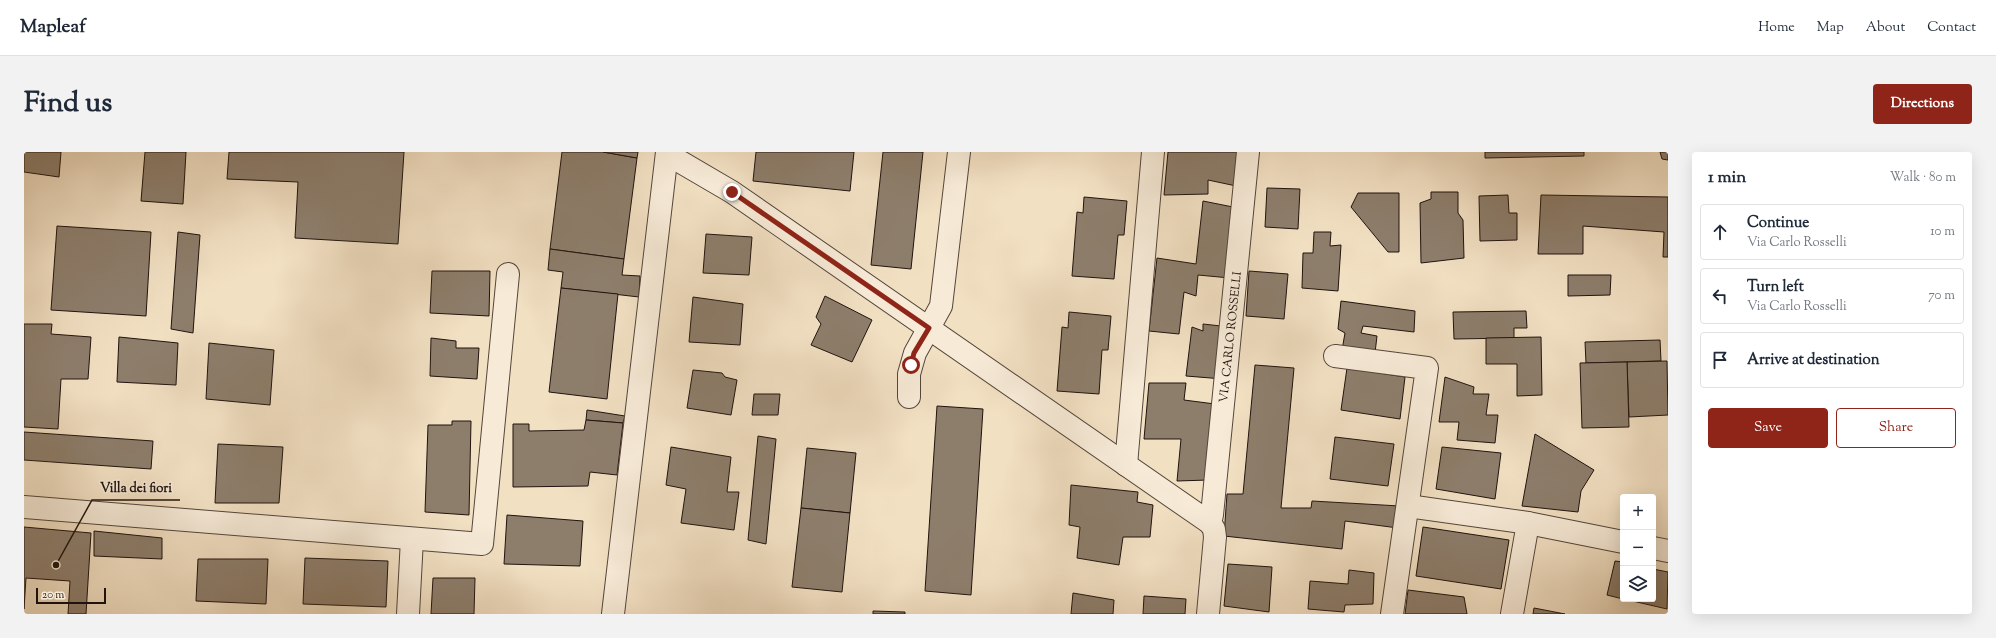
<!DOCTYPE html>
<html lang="en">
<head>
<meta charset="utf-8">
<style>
	:root { --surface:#fff; --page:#f2f2f3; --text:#1f2937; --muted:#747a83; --line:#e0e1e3; --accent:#8f2418 }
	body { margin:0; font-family:"Sorts Mill Goudy",serif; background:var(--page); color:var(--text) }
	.controls { position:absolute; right:12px; bottom:12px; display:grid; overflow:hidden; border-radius:4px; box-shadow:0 4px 16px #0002 }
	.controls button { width:36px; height:36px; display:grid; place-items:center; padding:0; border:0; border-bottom:1px solid var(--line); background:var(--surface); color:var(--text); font:20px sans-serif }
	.scale { position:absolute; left:12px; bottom:10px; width:70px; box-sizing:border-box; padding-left:4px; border:2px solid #20130e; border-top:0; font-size:11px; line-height:14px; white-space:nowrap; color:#20130e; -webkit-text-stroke:3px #f7ebd8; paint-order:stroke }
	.stop { position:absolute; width:12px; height:12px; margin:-9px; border:3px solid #8f2418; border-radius:50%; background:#fff }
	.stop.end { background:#8f2418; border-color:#fff; box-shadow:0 1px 4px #0008 }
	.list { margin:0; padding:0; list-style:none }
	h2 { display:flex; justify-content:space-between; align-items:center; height:52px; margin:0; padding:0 16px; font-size:17px }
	h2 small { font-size:13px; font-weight:400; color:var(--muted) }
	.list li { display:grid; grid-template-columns:26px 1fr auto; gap:12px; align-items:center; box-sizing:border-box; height:56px; margin:0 8px 8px; padding:0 8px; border:1px solid var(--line); border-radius:4px }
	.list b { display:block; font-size:15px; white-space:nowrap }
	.list p { margin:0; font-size:13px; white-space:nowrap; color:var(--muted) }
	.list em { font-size:13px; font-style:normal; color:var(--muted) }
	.actions { display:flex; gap:8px; padding:12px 16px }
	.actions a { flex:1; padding:9px 0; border:1px solid var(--accent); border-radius:4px; text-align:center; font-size:14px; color:var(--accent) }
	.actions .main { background:var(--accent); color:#fff }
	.icon { flex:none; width:22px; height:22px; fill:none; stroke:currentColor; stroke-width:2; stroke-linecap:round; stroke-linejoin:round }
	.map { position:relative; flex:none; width:1644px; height:462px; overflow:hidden; border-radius:4px }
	header { display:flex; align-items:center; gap:24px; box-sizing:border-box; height:56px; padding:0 20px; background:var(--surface); border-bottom:1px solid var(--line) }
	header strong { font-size:19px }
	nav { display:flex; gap:22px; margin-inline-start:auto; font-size:14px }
	.intro { display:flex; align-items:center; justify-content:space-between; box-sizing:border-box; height:96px; padding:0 24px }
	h1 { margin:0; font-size:28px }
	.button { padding:10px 18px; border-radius:4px; background:var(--accent); color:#fff; font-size:14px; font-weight:700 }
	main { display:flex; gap:24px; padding:0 24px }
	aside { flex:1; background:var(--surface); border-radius:4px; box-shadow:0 4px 16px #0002 }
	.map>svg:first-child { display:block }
	.building { fill:#8d7e6c; stroke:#20130e }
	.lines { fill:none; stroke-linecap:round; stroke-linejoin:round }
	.minor-casing { stroke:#54463b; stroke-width:24 }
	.minor { stroke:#f7ebd8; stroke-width:22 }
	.route { stroke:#8f2418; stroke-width:5 }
	.labels { text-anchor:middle; stroke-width:3; stroke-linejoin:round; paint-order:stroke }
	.street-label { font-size:12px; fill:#20130e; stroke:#f7ebd8 }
	.leader { fill:none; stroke:#20130e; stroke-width:1.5 }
	.callout-dot { fill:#20130e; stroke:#f7ebd8; stroke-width:1.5 }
	.callout-label { font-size:13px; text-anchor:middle; font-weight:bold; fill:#20130e; stroke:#f7ebd8; stroke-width:3; stroke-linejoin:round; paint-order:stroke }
</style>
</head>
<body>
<header>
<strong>Mapleaf</strong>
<nav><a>Home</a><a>Map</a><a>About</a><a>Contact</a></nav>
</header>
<div class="intro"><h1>Find us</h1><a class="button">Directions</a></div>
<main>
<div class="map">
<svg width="1644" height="462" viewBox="0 0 1644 462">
	<rect width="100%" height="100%" fill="#f2e0c3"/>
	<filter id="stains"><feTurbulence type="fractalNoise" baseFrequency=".005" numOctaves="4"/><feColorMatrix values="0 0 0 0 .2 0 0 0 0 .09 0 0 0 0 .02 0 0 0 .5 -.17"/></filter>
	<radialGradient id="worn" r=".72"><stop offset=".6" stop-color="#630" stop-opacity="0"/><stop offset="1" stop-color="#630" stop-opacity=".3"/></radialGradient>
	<g class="building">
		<path d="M0,0H37L35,25L0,20Z"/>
		<path d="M121,0H162L159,52L117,49Z"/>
		<path d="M205,0H380L374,92L271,86L274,30L203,27Z"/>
		<path d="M538,0H579L613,6L600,107L526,97Z"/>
		<path d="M579,0H614L613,6Z"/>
		<path d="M732,0H830L826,39L729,29Z"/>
		<path d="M859,0H899L887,117L847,113Z"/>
		<path d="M1144,0H1220L1217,35L1184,28V42L1140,43Z"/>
		<path d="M1461,0H1560V4L1461,6Z"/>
		<path d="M1636,0H1644V8L1638,7Z"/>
		<path d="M1243,36L1276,37L1274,77L1241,75Z"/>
		<path d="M1407,40H1434V61L1439,68L1440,106L1397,111L1396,51L1407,47Z"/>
		<path d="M1334,41H1375V100H1364L1327,55Z"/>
		<path d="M1484,43L1485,61H1493V88L1456,89L1455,44Z"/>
		<path d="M1517,43L1644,45V105H1639L1640,80L1559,74V102H1514Z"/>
		<path d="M1060,45L1103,49L1100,83H1094L1090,127L1048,124L1053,60L1059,61Z"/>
		<path d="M1179,49L1214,56L1206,126L1174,123L1172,144L1160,140L1155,182L1125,179L1133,106L1172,112Z"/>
		<path d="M33,74L127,80L122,164L27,158Z"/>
		<path d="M154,80L176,83L169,181L147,177Z"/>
		<path d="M1290,80H1307L1306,94L1317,93L1314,139L1278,136L1279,101H1289Z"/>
		<path d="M682,82L728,85L725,123L679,121Z"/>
		<path d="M526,97L600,107L598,123L616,124L615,145L537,136L539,120L524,118Z"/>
		<path d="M408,119H466L465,164L406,161Z"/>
		<path d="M1225,119L1264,122L1260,167L1222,164Z"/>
		<path d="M1544,123H1587L1586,143L1544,144Z"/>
		<path d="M537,136L594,142L583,247L525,240Z"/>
		<path d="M801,144L848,168L828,210L787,193L797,172L792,165Z"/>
		<path d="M669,145L719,152L716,193L665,190Z"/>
		<path d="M1317,149L1391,159L1390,180L1339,174L1337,181L1353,184L1351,201L1318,198L1321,181L1314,177Z"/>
		<path d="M1502,159L1503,176H1490V186L1430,187L1429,160Z"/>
		<path d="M1045,160L1087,164L1084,198H1078L1075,242L1033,239L1038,175L1044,176Z"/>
		<path d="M0,172H28L27,182L67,185L64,227H37L34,277L0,275Z"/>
		<path d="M1179,172L1206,175L1199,227L1162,224L1168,175L1179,179Z"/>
		<path d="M95,185L154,191L152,233L93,230Z"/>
		<path d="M1517,185L1518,243L1493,244V212H1462V186Z"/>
		<path d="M407,186L432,189V196H455L453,227L406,224Z"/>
		<path d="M1636,188L1637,209L1562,211L1561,190Z"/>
		<path d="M185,191L250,198L246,253L182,247Z"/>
		<path d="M1643,209L1644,263L1605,265L1603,210Z"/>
		<path d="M1603,210L1605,275L1558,276L1556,211Z"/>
		<path d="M1231,213L1270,216L1257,356H1287L1288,349L1376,354L1374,376L1321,369L1318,397L1200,384L1203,342H1219Z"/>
		<path d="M1323,216L1381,225L1376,267L1317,258Z"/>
		<path d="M669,218L698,221L701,225L713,228L707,263L663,256Z"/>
		<path d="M1421,225L1450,235L1449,242H1465L1462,263H1474L1471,291L1433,288L1435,270H1415Z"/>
		<path d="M1125,231H1162L1160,248L1191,252L1184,328L1153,329L1157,287H1120Z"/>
		<path d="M730,242H756L754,263H728Z"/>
		<path d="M913,254L959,257L947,443L901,439Z"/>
		<path d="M563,258L601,264L599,271L562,268Z"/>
		<path d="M562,268L599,271L593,323L566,320L564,334L489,335V272H505V279L560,278Z"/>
		<path d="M428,269H447L445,363L401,360L404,273H428Z"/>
		<path d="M0,280L129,289L127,317L0,308Z"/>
		<path d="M1511,282L1570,318L1557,339L1554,360L1498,354Z"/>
		<path d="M734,284L752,287L742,392L724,388Z"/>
		<path d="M1311,285L1370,292L1364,334L1306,327Z"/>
		<path d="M194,292L259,295L255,351H191Z"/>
		<path d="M647,295L707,305L703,340H715L710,378L657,371L662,337L642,333Z"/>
		<path d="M1418,295L1477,301L1471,347L1412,337Z"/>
		<path d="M783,296L832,301L826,361L777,356Z"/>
		<path d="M1047,333L1114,340L1113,350L1129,353L1126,385H1099L1095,413L1053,406L1056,375L1045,373Z"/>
		<path d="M777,356L826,361L818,440L768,435Z"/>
		<path d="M483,363L559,369L556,414L480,412Z"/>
		<path d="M0,375L67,381L62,462H44L46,429L2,426L0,457Z"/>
		<path d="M1399,375L1485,388L1477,437L1392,424Z"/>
		<path d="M70,379L138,386V407L70,404Z"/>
		<path d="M281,406L364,409L362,455L279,452Z"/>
		<path d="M174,407H244L242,452L172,449Z"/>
		<path d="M1591,409L1599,410V447L1583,443Z"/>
		<path d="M1204,412L1248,415L1245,460L1200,454Z"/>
		<path d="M1629,417L1644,420L1643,457L1600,447H1629Z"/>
		<path d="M1325,418L1350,421L1349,452L1321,453L1320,460L1284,457L1286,429L1324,432Z"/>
		<path d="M409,426H451L450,462H407Z"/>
		<path d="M1384,438L1440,445L1443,462H1381Z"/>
		<path d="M1049,441L1090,448L1089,462H1047Z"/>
		<path d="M1120,444L1162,447L1161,462H1119Z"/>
		<path d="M1510,456L1541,462H1509Z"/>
		<path d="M849,459L881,460V462H849Z"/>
	</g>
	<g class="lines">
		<g class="minor-casing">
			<g id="minor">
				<path d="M643,2L708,40L1186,371L1190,377L1191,385L1184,462"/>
				<path d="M1311,204L1403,216L1368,462"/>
				<path d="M885,245V222L891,201L917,154L935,0"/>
				<path d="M1102,313L1129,0"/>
				<path d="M1384,354L1504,371L1599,390"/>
				<path d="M0,355L458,392L484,122"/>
				<path d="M1186,371L1188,363L1224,0"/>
				<path d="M1629,396L1644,399"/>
				<path d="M384,462L388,387"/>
				<path d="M589,462L643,0"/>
				<path d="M1488,462L1504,371"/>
			</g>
		</g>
		<use href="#minor" class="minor"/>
	</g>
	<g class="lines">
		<path class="route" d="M708,40L905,176L890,201L887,213"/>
	</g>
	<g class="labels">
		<g class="street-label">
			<text transform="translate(1206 185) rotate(-84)" y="4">VIA CARLO ROSSELLI</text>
		</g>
	</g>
	<path class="leader" d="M32 413L68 348H156"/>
	<circle class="callout-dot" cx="32" cy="413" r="4"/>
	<g class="callout-label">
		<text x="112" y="340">Villa dei fiori</text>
	</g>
	<rect width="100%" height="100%" filter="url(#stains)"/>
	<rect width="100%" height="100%" fill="url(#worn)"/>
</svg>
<div class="controls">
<button>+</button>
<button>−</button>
<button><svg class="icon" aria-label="layers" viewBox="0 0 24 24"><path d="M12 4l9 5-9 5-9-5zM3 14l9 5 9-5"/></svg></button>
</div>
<div class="scale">20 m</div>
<div class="stop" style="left:887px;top:213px"></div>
<div class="stop end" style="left:708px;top:40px"></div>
</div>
<aside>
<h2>1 min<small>Walk · 80 m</small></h2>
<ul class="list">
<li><svg class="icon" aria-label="ahead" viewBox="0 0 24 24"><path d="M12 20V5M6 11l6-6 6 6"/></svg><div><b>Continue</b><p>Via Carlo Rosselli</p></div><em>10 m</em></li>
<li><svg class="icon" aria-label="left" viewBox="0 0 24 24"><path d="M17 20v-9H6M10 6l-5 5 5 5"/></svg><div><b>Turn left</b><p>Via Carlo Rosselli</p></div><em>70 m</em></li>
<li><svg class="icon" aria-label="arrive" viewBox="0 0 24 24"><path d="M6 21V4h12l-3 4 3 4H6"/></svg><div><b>Arrive at destination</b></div></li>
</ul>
<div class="actions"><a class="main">Save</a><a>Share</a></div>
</aside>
</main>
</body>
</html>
